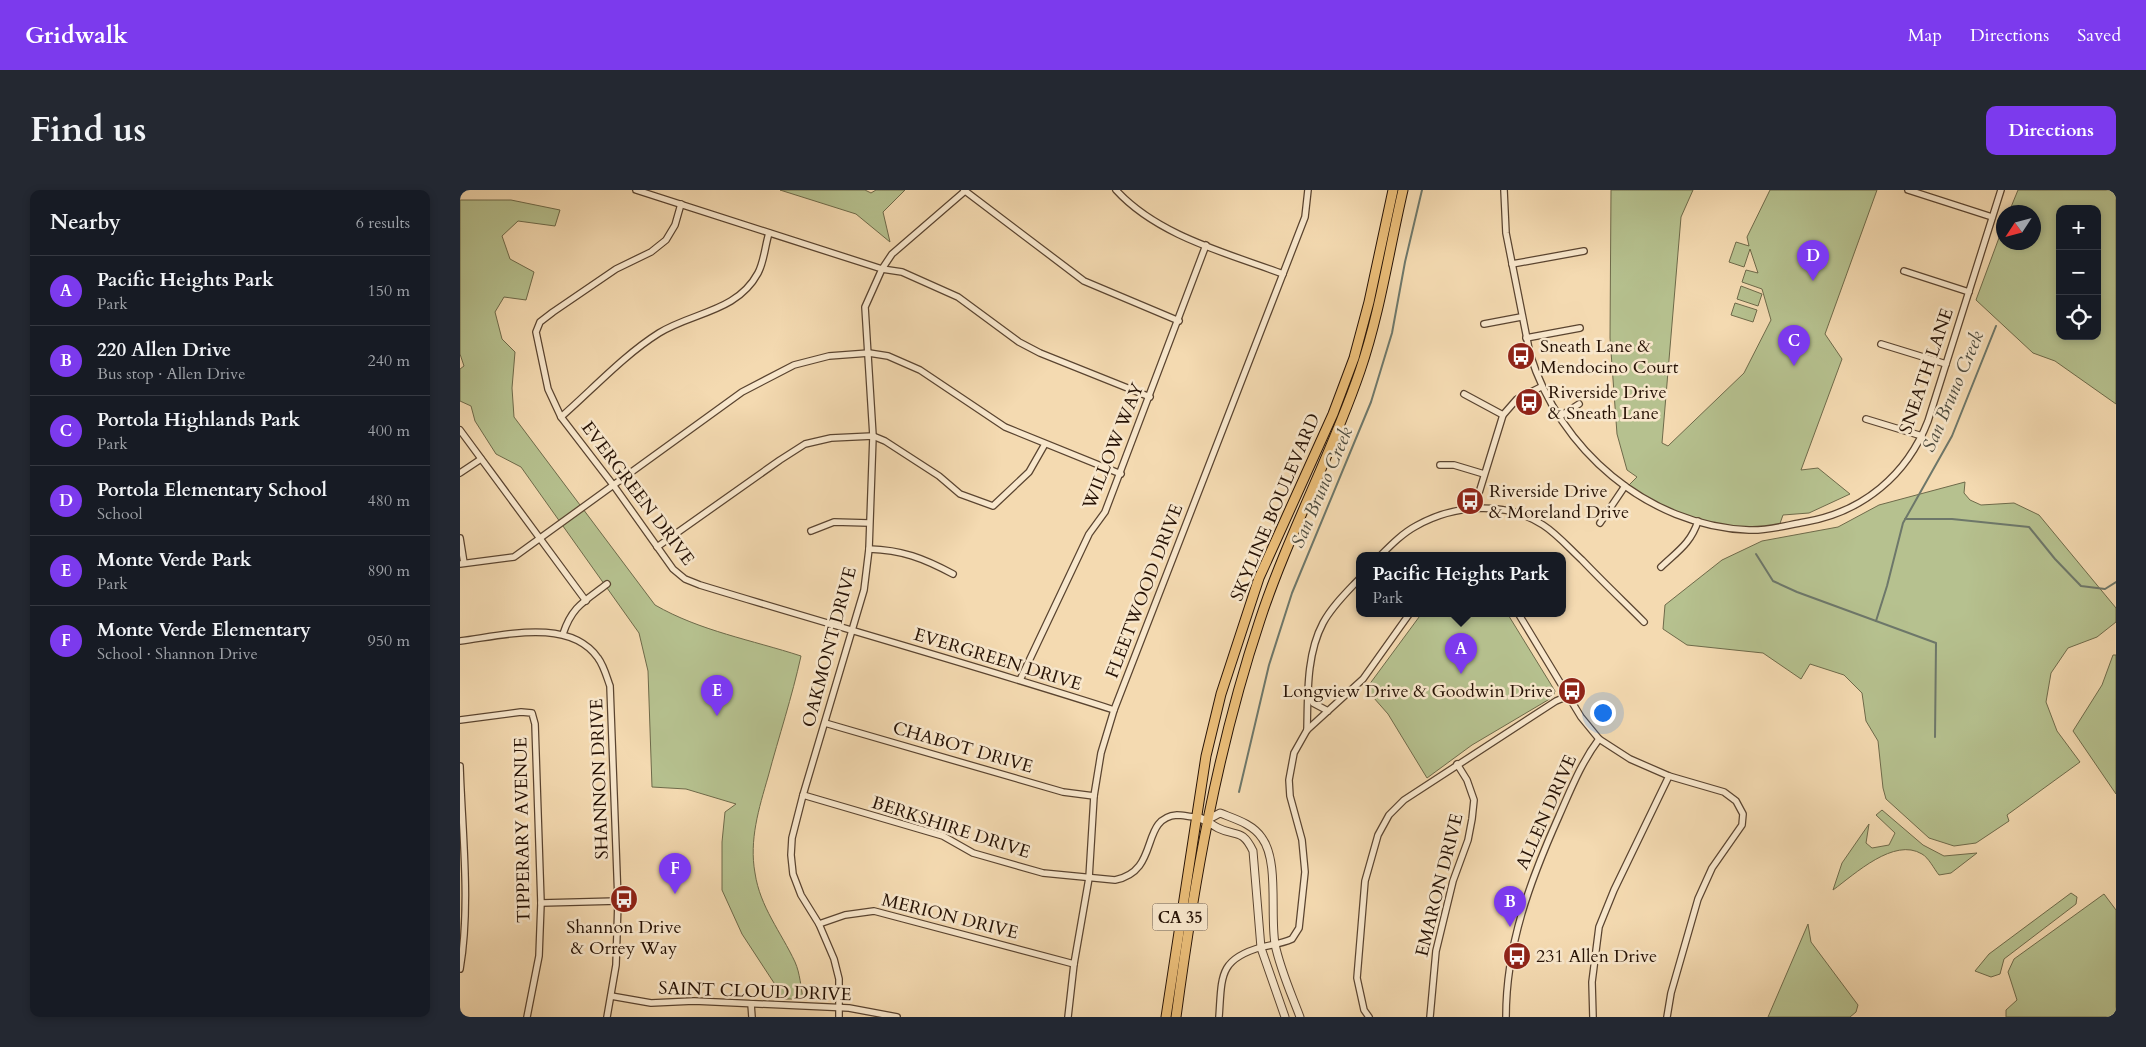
<!DOCTYPE html>
<html lang="en">
<head>
<meta charset="utf-8">
<style>
	:root { --surface:#171b24; --page:#242831; --text:#f1f3f6; --muted:#9ea1a6; --line:#363941; --accent:#7c3aed }
	body { margin:0; font-family:Cardo,serif; background:var(--page); color:var(--text) }
	.controls { position:absolute; right:15px; top:15px; display:grid; overflow:hidden; border-radius:10px; box-shadow:0 2px 8px #0003 }
	.controls button { width:45px; height:45px; display:grid; place-items:center; padding:0; border:0; border-bottom:1px solid var(--line); background:var(--surface); color:var(--text); font:25px sans-serif }
	.compass { position:absolute; left:1536px; top:15px; width:45px; height:45px; border-radius:50%; background:var(--surface); box-shadow:0 2px 8px #0003; rotate:234deg }
	.you { position:absolute; left:1142px; top:522px; width:18px; height:18px; margin:-12px; border:4px solid #fff; border-radius:50%; background:#1a73e8; box-shadow:0 0 0 8px #1a73e833 }
	.badge { display:grid; place-items:center; width:32px; height:32px; border-radius:50%; background:var(--accent); color:#fff; font-size:16px; font-weight:700 }
	.pin { position:absolute; translate:-50% -41px; filter:drop-shadow(0 1px 2px #0008) }
	.pin::after { content:''; position:absolute; top:26px; width:18px; height:15px; background:inherit; clip-path:polygon(0 0,100% 0,50% 100%) }
	.popup { position:absolute; left:896px; top:362px; width:210px; height:65px; box-sizing:border-box; display:grid; place-content:center; border-radius:10px; background:var(--surface); filter:drop-shadow(0 1px 4px #0005); font-size:16px; white-space:nowrap; color:var(--muted) }
	.popup b { font-size:19px; color:var(--text) }
	.popup::after { content:''; position:absolute; left:50%; top:100%; margin-left:-10px; border:10px solid transparent; border-top-color:var(--surface) }
	.list { margin:0; padding:0; list-style:none }
	h2 { display:flex; justify-content:space-between; align-items:center; height:65px; margin:0; padding:0 20px; font-size:21px }
	h2 small { font-size:16px; font-weight:400; color:var(--muted) }
	.list li { display:grid; grid-template-columns:32px 1fr auto; gap:15px; align-items:center; box-sizing:border-box; height:70px; padding:0 20px; border-top:1px solid var(--line) }
	.list b { display:block; font-size:19px; white-space:nowrap }
	.list p { margin:0; font-size:16px; white-space:nowrap; color:var(--muted) }
	.list em { font-size:16px; font-style:normal; color:var(--muted) }
	.icon { flex:none; width:28px; height:28px; fill:none; stroke:currentColor; stroke-width:2; stroke-linecap:round; stroke-linejoin:round }
	.map { position:relative; flex:none; width:1656px; height:827px; overflow:hidden; border-radius:10px }
	header { display:flex; align-items:center; gap:30px; box-sizing:border-box; height:70px; padding:0 25px; background:var(--accent); color:#fff }
	header strong { font-size:24px }
	nav { display:flex; gap:28px; margin-inline-start:auto; font-size:18px }
	.intro { display:flex; align-items:center; justify-content:space-between; box-sizing:border-box; height:120px; padding:0 30px }
	h1 { margin:0; font-size:35px }
	.button { padding:12px 22px; border-radius:10px; background:var(--accent); color:#fff; font-size:18px; font-weight:700 }
	main { display:flex; gap:30px; padding:0 30px }
	aside { flex:1; background:var(--surface); border-radius:10px; box-shadow:0 2px 8px #0003 }
	.map>svg:first-child { display:block }
	.green { fill:#b6c18f; stroke:#6e6a4a; fill-rule:evenodd }
	.lines { fill:none; stroke-linecap:round; stroke-linejoin:round }
	.stream { stroke:#6d776a; stroke-width:2 }
	.minor-casing { stroke:#5a4430; stroke-width:8 }
	.tertiary-casing { stroke:#5a4430; stroke-width:9 }
	.primary-casing { stroke:#261205; stroke-width:11 }
	.minor { stroke:#f8e7cc; stroke-width:5.5 }
	.tertiary { stroke:#f8e7cc; stroke-width:7 }
	.primary { stroke:#eabd78; stroke-width:9 }
	.labels { text-anchor:middle; stroke-width:5; stroke-linejoin:round; paint-order:stroke }
	.shield { fill:#f8e7cc; stroke:#655241; stroke-width:1 }
	.shield-label { font-size:16px; font-weight:bold; fill:#261205 }
	.poi-label { font-size:18px; fill:#261205; stroke:#f8e7cc; text-anchor:start }
	.street-label { font-size:18px; fill:#261205; stroke:#f8e7cc }
	.water-label { font-size:19px; font-style:italic; fill:#4f4d40; stroke:#f8e7cc }
</style>
</head>
<body>
<header>
<strong>Gridwalk</strong>
<nav><a>Map</a><a>Directions</a><a>Saved</a></nav>
</header>
<div class="intro"><h1>Find us</h1><a class="button">Directions</a></div>
<main>
<aside>
<h2>Nearby<small>6 results</small></h2>
<ul class="list">
<li><span class="badge">A</span><div><b>Pacific Heights Park</b><p>Park</p></div><em>150 m</em></li>
<li><span class="badge">B</span><div><b>220 Allen Drive</b><p>Bus stop · Allen Drive</p></div><em>240 m</em></li>
<li><span class="badge">C</span><div><b>Portola Highlands Park</b><p>Park</p></div><em>400 m</em></li>
<li><span class="badge">D</span><div><b>Portola Elementary School</b><p>School</p></div><em>480 m</em></li>
<li><span class="badge">E</span><div><b>Monte Verde Park</b><p>Park</p></div><em>890 m</em></li>
<li><span class="badge">F</span><div><b>Monte Verde Elementary</b><p>School · Shannon Drive</p></div><em>950 m</em></li>
</ul>
</aside>
<div class="map">
<svg width="1656" height="827" viewBox="0 0 1656 827">
	<rect width="100%" height="100%" fill="#f4dab1"/>
	<filter id="stains"><feTurbulence type="fractalNoise" baseFrequency=".004" numOctaves="4"/><feColorMatrix values="0 0 0 0 .2 0 0 0 0 .09 0 0 0 0 .02 0 0 0 .5 -.17"/></filter>
	<radialGradient id="worn" r=".72"><stop offset=".6" stop-color="#630" stop-opacity="0"/><stop offset="1" stop-color="#630" stop-opacity=".3"/></radialGradient>
	<g class="green">
		<path d="M320,0H405L411,3L416,0H445L423,22L430,52L396,24Z"/>
		<path d="M1151,0H1233L1221,27L1202,253L1208,256L1284,183L1311,130L1302,99L1282,92L1286,80L1298,83L1290,59L1284,77L1269,72L1276,52L1289,56L1287,47L1310,0H1417L1365,144L1382,169L1341,280L1358,278L1390,304L1349,323L1323,325L1318,339L1292,340L1229,328L1166,298L1177,287L1167,280L1157,244L1150,148Z"/>
		<path d="M1558,0H1656V214L1595,171L1573,163L1516,110L1543,37L1544,52H1574V22H1549ZM1600,19H1637V146H1600Z"/>
		<path d="M0,10H51L100,20L95,36L58,31L42,46L50,69L74,82L66,110L44,107L35,122L42,149L55,162L52,198L54,227L195,415C240,441 292,450 341,466C332,507 319,546 308,587C299,618 289,650 295,683C300,717 321,742 335,772C340,783 341,798 343,809H319L316,796L282,744L262,700V652L265,622L276,614L226,599L192,597L188,481L179,443L61,277L36,264L15,231L11,216L0,211V179L4,176L0,164Z"/>
		<path d="M1281,96L1302,104L1298,116L1277,109Z"/>
		<path d="M1275,113L1297,120L1293,132L1271,125Z"/>
		<path d="M1505,292L1504,303L1510,310L1521,315L1554,313L1579,325L1656,418V432L1637,447L1608,458L1591,483L1586,512L1597,541L1620,572L1547,625L1549,631L1516,653L1494,656L1469,648L1426,609L1423,598L1418,551L1406,531L1402,503L1384,485L1350,474L1341,489L1303,463L1227,455L1203,439L1205,415L1262,370L1302,351L1378,337L1419,315Z"/>
		<path d="M962,423H1047L1095,501L1093,507L1012,555L967,588L928,524L906,499Z"/>
		<path d="M1653,465H1656V604L1613,541L1642,495Z"/>
		<path d="M1422,620L1463,655L1484,666L1517,663L1491,683L1479,685C1474,679 1469,668 1462,664C1434,647 1395,684 1373,700L1382,673L1409,634L1406,653L1412,658L1429,655L1435,643L1416,625Z"/>
		<path d="M1611,703L1617,707L1616,714L1544,769L1540,784L1531,787L1515,781L1529,764Z"/>
		<path d="M1644,704L1656,720V827H1546V820L1557,810L1548,782L1554,769Z"/>
		<path d="M1348,734L1351,752L1398,815L1396,822L1390,827H1308Z"/>
	</g>
	<g class="lines">
		<g class="stream">
			<path d="M1445,329H1492L1569,337L1595,369L1621,396L1645,399L1656,392"/>
			<path d="M1296,364L1313,391L1337,402L1476,453L1475,547"/>
			<path d="M1416,431L1427,396L1443,333L1492,246L1536,136"/>
			<path d="M779,602L809,475L832,403L911,212L932,143L945,72L962,0"/>
		</g>
		<g class="minor-casing">
			<g id="minor">
				<path d="M176,0L422,79L442,82L498,107L559,152L580,163L690,207"/>
				<path d="M504,0L624,91L719,131"/>
				<path d="M656,0C698,46 767,63 823,84"/>
				<path d="M1044,0L1046,43L1070,164C1099,259 1187,336 1289,340C1308,341 1327,335 1345,332C1403,322 1447,285 1468,231L1541,0"/>
				<path d="M1448,0L1532,27"/>
				<path d="M221,14L215,35L206,50L191,62L156,79L93,122L80,132L76,142L88,199L101,227L154,296L213,379L225,389L240,395C378,437 517,476 654,520"/>
				<path d="M1052,74L1124,61"/>
				<path d="M1444,81L1509,102"/>
				<path d="M1024,134L1061,127"/>
				<path d="M1066,148L1120,138"/>
				<path d="M1421,154L1486,174"/>
				<path d="M1004,204L1043,225"/>
				<path d="M101,227C132,200 164,165 199,143C233,122 277,122 298,83C304,72 305,56 309,43"/>
				<path d="M1099,227L1119,214"/>
				<path d="M1406,229L1462,246"/>
				<path d="M0,240L126,411"/>
				<path d="M980,275H994L1024,284"/>
				<path d="M0,283L21,269"/>
				<path d="M1014,319L1043,225L1057,209L1081,197"/>
				<path d="M1140,333L1165,296"/>
				<path d="M351,341L374,332L409,333"/>
				<path d="M0,348L4,373"/>
				<path d="M197,357L320,270L345,254L371,248L413,246L425,251L479,286L500,304L533,316L569,282L585,254"/>
				<path d="M409,359C442,360 463,368 493,384"/>
				<path d="M921,365C932,354 943,343 956,336C993,315 1045,310 1083,335C1097,344 1109,358 1122,370C1142,391 1163,411 1184,432"/>
				<path d="M0,374L54,367L282,202L334,175L369,166L409,163L428,166L460,180L545,237L661,284"/>
				<path d="M1201,377C1218,361 1231,353 1238,331"/>
				<path d="M1058,423L1121,527L1139,549L1170,569L1209,586L1264,602L1276,611L1283,624L1282,635L1252,678L1238,709L1211,803L1207,827"/>
				<path d="M103,444C112,416 125,411 147,394"/>
				<path d="M0,451C42,446 109,427 138,468C144,476 147,488 150,496L158,711L156,775L147,827"/>
				<path d="M560,490L629,344L645,322L746,55"/>
				<path d="M850,505L853,513L868,521"/>
				<path d="M0,530L61,522L72,523L75,534L81,713L79,766L67,827"/>
				<path d="M365,533L603,602L634,606"/>
				<path d="M847,540C848,506 846,465 863,433C872,416 887,402 900,388"/>
				<path d="M0,576C2,641 11,715 0,779"/>
				<path d="M343,605L483,646L513,663L583,683L655,690C701,681 679,628 717,625C723,625 730,627 736,627"/>
				<path d="M81,713L158,711"/>
				<path d="M359,734L385,725L414,721L614,774"/>
				<path d="M151,806L191,813L234,811L389,818L437,827"/>
				<path d="M291,814L292,827"/>
				<path d="M379,827V789L374,769L359,734L341,705L333,684L331,665L332,648L343,605L404,400L409,359L413,246L405,117L422,79L432,64L505,1"/>
				<path d="M608,827L614,774L629,688L634,606L641,563L654,520L845,27L848,0"/>
				<path d="M759,827C762,787 758,769 802,757C812,755 823,753 832,749L839,738L845,682L842,650L830,606L829,590L834,563L847,540L903,489L950,423"/>
				<path d="M909,827L904,820L897,788L905,691L918,645L929,625L944,610L1096,511L1108,506"/>
				<path d="M970,827L976,761L993,691L1008,650L1012,629L1014,610L1007,590L997,574"/>
				<path d="M1046,827C1046,755 1070,691 1099,626C1111,599 1121,573 1139,549"/>
				<path d="M1133,827L1132,792L1139,737L1154,700L1209,586"/>
			</g>
		</g>
		<g class="tertiary-casing">
			<g id="tertiary">
				<path d="M736,627C746,629 750,634 758,638C776,647 782,638 793,661L801,758L825,827"/>
				<path d="M747,630L760,623C775,629 793,634 802,648C819,671 810,724 815,754C820,779 831,803 840,827"/>
			</g>
		</g>
		<g class="primary-casing">
			<g id="primary">
				<path d="M706,827L746,566L761,504L799,388L873,224L894,168L909,112L933,0"/>
				<path d="M716,827C734,692 757,559 800,430C828,345 871,266 900,181C920,123 929,60 943,0"/>
			</g>
		</g>
		<use href="#minor" class="minor"/>
		<use href="#tertiary" class="tertiary"/>
		<use href="#primary" class="primary"/>
	</g>
	<defs>
		<g id="bus-disc" transform="scale(1.4375)"><circle r="9.5" fill="#8f2418" stroke="#f8e7cc"/><path d="M-5-6H5V4H4V6H2V4H-2V6H-4V4H-5ZM-3.5-4V0h7V-4ZM-3.5 1.2v1.5H-2V1.2ZM2 1.2v1.5H3.5V1.2Z" fill="#fff"/></g>
	</defs>
	<g fill-rule="evenodd">
		<use href="#bus-disc" x="1061" y="166"/>
		<use href="#bus-disc" x="1069" y="212"/>
		<use href="#bus-disc" x="1010" y="311"/>
		<use href="#bus-disc" x="1112" y="501"/>
		<use href="#bus-disc" x="164" y="709"/>
		<use href="#bus-disc" x="1057" y="766"/>
	</g>
	<g class="labels">
		<rect class="shield" x="692.5" y="713.5" width="55" height="27" rx="4"/>
		<g class="shield-label">
			<text x="720" y="733">CA 35</text>
		</g>
		<g class="poi-label">
			<text x="1080" y="162">Sneath Lane &amp;<tspan x="1080" dy="21">Mendocino Court</tspan></text>
			<text x="1088" y="208">Riverside Drive<tspan x="1088" dy="21">&amp; Sneath Lane</tspan></text>
			<text x="1029" y="307">Riverside Drive<tspan x="1029" dy="21">&amp; Moreland Drive</tspan></text>
			<text x="1093" y="507" text-anchor="end">Longview Drive &amp; Goodwin Drive</text>
			<text x="164" y="743" text-anchor="middle">Shannon Drive<tspan x="164" dy="21">&amp; Orrey Way</tspan></text>
			<text x="1076" y="772">231 Allen Drive</text>
		</g>
		<g class="street-label">
			<text transform="translate(1466 181) rotate(-71)" y="6">SNEATH LANE</text>
			<text transform="translate(653 256) rotate(-68)" y="6">WILLOW WAY</text>
			<text transform="translate(178 303) rotate(53)" y="6">EVERGREEN DRIVE</text>
			<text transform="translate(815 317) rotate(-67)" y="6">SKYLINE BOULEVARD</text>
			<text transform="translate(684 401) rotate(-69)" y="6">FLEETWOOD DRIVE</text>
			<text transform="translate(369 457) rotate(-75)" y="6">OAKMONT DRIVE</text>
			<text transform="translate(538 469) rotate(17)" y="6">EVERGREEN DRIVE</text>
			<text transform="translate(503 557) rotate(16)" y="6">CHABOT DRIVE</text>
			<text transform="translate(139 589) rotate(-92)" y="6">SHANNON DRIVE</text>
			<text transform="translate(1086 622) rotate(-66)" y="6">ALLEN DRIVE</text>
			<text transform="translate(491 637) rotate(18)" y="6">BERKSHIRE DRIVE</text>
			<text transform="translate(62 640) rotate(-91)" y="6">TIPPERARY AVENUE</text>
			<text transform="translate(979 695) rotate(-76)" y="6">EMARON DRIVE</text>
			<text transform="translate(490 726) rotate(14)" y="6">MERION DRIVE</text>
			<text transform="translate(295 801) rotate(2)" y="6">SAINT CLOUD DRIVE</text>
		</g>
		<g class="water-label">
			<text transform="translate(1492 201) rotate(-67)" y="7">San Bruno Creek</text>
			<text transform="translate(861 297) rotate(-67)" y="7">San Bruno Creek</text>
		</g>
	</g>
	<rect width="100%" height="100%" filter="url(#stains)"/>
	<rect width="100%" height="100%" fill="url(#worn)"/>
</svg>
<div class="controls">
<button>+</button>
<button>−</button>
<button><svg class="icon" aria-label="locate" viewBox="0 0 24 24"><circle cx="12" cy="12" r="6"/><path d="M12 2v4M12 18v4M2 12h4M18 12h4"/></svg></button>
</div>
<svg class="compass" viewBox="-18 -18 36 36"><path d="M0-13l5 13h-10z" fill="#e53935"/><path d="M0 13l5-13h-10z" fill="#9ea1a6"/></svg>
<div class="you"></div>
<div class="pin badge" style="left:1001px;top:484px">A</div>
<div class="popup"><b>Pacific Heights Park</b>Park</div>
<div class="pin badge" style="left:1050px;top:737px">B</div>
<div class="pin badge" style="left:1334px;top:176px">C</div>
<div class="pin badge" style="left:1353px;top:91px">D</div>
<div class="pin badge" style="left:257px;top:526px">E</div>
<div class="pin badge" style="left:215px;top:704px">F</div>
</div>
</main>
</body>
</html>
